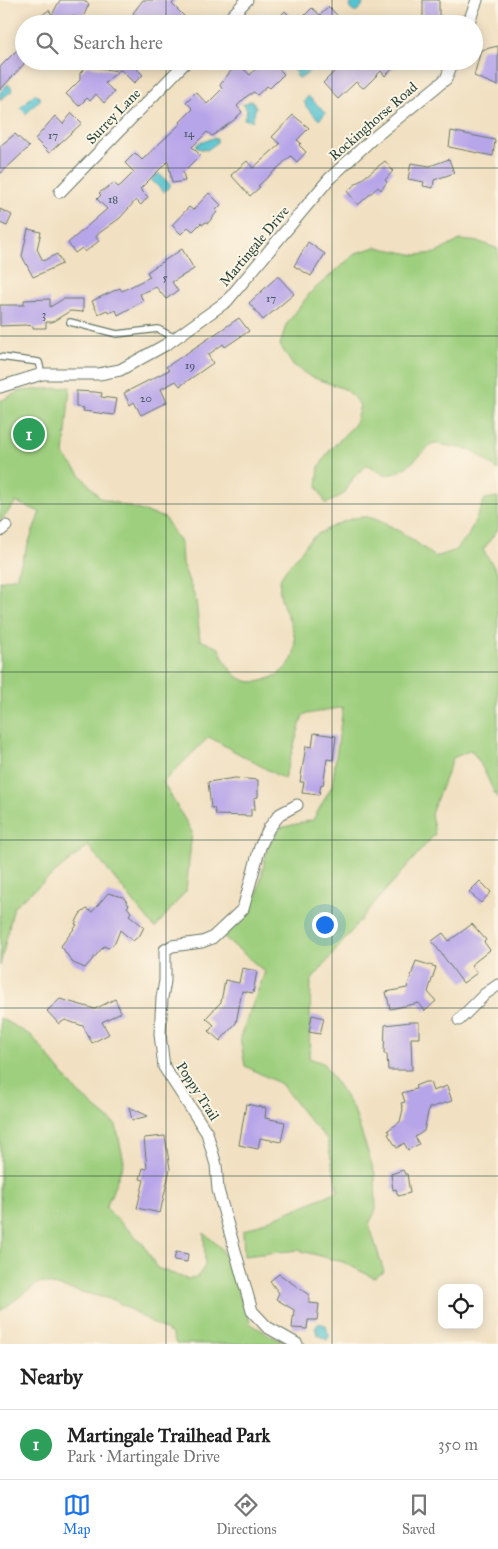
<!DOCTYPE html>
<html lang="en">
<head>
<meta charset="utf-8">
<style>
	:root { --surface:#fff; --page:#f2f2f2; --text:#222; --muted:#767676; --line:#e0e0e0; --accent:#1a73e8 }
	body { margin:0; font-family:"IM FELL Great Primer",serif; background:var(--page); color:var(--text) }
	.controls { position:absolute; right:15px; bottom:15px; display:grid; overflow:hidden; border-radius:10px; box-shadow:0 2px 12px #0003 }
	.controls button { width:45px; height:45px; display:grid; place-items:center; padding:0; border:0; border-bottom:1px solid var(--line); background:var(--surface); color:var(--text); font:25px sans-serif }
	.you { position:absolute; left:324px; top:924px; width:18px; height:18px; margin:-12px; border:4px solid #fff; border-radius:50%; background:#1a73e8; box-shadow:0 0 0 8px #1a73e833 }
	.badge { display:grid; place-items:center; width:32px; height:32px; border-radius:50%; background:var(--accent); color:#fff; font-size:16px; font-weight:700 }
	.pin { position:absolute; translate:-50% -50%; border:2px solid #fff; box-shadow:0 1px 5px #0006 }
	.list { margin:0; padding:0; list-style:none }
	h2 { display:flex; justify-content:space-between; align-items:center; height:65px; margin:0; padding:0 20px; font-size:21px }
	h2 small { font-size:16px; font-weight:400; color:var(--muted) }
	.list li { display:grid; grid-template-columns:32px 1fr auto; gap:15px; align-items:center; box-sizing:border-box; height:70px; padding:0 20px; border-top:1px solid var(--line) }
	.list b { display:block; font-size:19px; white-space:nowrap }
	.list p { margin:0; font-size:16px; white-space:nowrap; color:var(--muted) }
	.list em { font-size:16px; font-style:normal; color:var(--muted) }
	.icon { flex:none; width:28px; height:28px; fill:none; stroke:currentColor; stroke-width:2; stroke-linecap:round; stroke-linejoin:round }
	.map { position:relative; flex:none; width:498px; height:1344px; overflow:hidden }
	.search { position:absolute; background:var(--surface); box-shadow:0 2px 12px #0003; left:15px; right:15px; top:15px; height:55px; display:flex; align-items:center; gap:12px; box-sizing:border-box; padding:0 18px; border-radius:28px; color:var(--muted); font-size:19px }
	.sheet { height:135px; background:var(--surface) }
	nav { display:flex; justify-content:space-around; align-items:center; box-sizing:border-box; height:70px; border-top:1px solid var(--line); background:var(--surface); font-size:14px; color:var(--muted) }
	nav a { display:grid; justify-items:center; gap:2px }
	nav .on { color:var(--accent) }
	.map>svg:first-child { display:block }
	.green { fill:#9ecf7e; stroke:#5e8659 }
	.water { fill:#57c3d0; stroke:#3b8082 }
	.building { fill:#b7a5e9 }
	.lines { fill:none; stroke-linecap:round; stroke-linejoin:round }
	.lane-casing { stroke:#687665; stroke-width:8 }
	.street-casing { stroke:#687665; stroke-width:13 }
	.lane { stroke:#fff; stroke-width:5.5 }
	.street { stroke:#fff; stroke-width:11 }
	.grid { fill:none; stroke:#1f3d34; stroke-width:1; stroke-opacity:0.55 }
	.labels { text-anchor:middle; stroke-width:4; stroke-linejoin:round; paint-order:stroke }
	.number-label { font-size:11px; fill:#455761 }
	.street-label { font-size:14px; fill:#1f3d34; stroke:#fcf5e5 }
</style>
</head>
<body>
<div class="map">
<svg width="498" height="1344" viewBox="0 0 498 1344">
	<rect width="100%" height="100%" fill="#fcf5e5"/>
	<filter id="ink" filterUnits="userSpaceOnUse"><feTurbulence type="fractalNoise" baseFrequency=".02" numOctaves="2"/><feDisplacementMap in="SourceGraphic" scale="10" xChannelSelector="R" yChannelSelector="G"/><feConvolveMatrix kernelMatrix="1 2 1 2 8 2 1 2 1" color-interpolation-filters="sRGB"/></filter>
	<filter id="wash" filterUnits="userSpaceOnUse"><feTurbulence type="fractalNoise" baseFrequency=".0096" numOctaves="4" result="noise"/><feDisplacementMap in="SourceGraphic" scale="20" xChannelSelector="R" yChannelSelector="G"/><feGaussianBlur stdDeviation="1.12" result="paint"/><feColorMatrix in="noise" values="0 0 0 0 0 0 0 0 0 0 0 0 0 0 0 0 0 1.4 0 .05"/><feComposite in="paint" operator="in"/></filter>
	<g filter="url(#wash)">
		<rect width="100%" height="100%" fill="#f1e0c1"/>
		<g class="green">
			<path d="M460,240L480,242L498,249V470L472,450L433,443C420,453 403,477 385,474C379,473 372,467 367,465L353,478L344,494L326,504L317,486L319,467L330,450L355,424L360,405L347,390L309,376L292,364L280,345L286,325L310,293L356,253L376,247L416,255L436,253Z"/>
			<path d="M70,387L64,455L100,498L165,518L181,544L182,563L196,600L200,640L219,648C230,676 245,691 275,676C281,673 291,663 293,657C302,625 276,610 280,581C281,572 294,561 299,554C303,549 307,543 311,539C322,530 353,515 367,517C386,520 420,544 435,557L454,551L468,536L485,499L498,497V529L483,550L498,573V799C488,782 484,766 471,750L453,758L431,814L435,834L371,907L311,981L309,1058L323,1063L354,1110L375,1174L376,1210L369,1224L384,1272L374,1278L343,1262L298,1250L244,1256L243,1231L338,1191L327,1139L308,1119L281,1084L245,1066L240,1037L265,972L223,936L257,896L268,846L280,828L313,820L332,786L343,707L303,715L284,779L209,737L163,782L192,832L186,891L155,928L88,846L14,906L0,966V581L16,577L40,512L16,502L0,522V401L20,391Z"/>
			<path d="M0,1018L32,1036L78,1093L116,1125L124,1162L106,1208L144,1245L157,1268L187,1279L197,1277L205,1266L204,1233L221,1248L251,1324L285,1344H176L172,1334L114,1300L40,1282L0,1311Z"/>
		</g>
		<g class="water">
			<path d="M357,0H363C363,7 360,10 354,12L350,9V5Z"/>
			<path d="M304,62L309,65C310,72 306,77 299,78L296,76L295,71Z"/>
			<path d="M8,84L13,90L0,100V92Z"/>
			<path d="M35,93L41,99L26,114L20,108Z"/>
			<path d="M308,96L326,113L319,120L305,106L306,105L304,102Z"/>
			<path d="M252,100L256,107L252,121L244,119L247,110L243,104Z"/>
			<path d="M213,138L217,139V143L207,150L197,148V144Z"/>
			<path d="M158,173L171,185L164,192L151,180Z"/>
			<path d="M318,1323L326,1325L329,1337L327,1340L317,1334L315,1327Z"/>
		</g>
		<g id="blocks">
			<g class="building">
				<path d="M60,0H83L89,4L84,15L79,20L73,16L63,24H42L38,18L49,10L52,15Z"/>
				<path d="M143,0H176L172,4L192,24H169L165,20L161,24H131L138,18L133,13Z"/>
				<rect x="423" y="0" width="16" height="18"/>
				<path d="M329,7L338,16L330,24H272L285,11L297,23L312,8L320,15Z"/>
				<path d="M498,46V86L474,76L481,50Z"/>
				<path d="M19,48L24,52V64L0,90V67Z"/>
				<path d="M107,61H142L136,68L143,75L134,83L121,70L118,71L105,83L114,92L104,103L96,94L90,101L87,98L79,106L66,94L80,80V73L87,66L117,71Z"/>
				<path d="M263,61H286L279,69L284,74L270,88L267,86L257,95L254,92L247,96L237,106L242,112L234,120L212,136L207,132L192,147L200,155L183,172L185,181L172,183L168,161L140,189L148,197L141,205L136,200L120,218L98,234L96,237L99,241L85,252L82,248L75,253L68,243L107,209L97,199L101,195L99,193L114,183L118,187L121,185L134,172L125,163L135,153L142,160L181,123L180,122L193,109L186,102L196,92L207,104L222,89L220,85L237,63L250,75Z"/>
				<path d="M345,61H401L385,76L381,71L365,87L363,88L356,82L338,99L323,83Z"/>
				<path d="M72,113L82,123L49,153L35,139L55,116L63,124Z"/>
				<path d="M293,115L309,128L297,140L301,143L299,145L306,152L297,162L291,156L258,186L260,187L250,196L231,175L247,161L253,168L280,144L272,137Z"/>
				<path d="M451,131L495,140L493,156L449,147Z"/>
				<path d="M15,134L29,147L0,174V146Z"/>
				<path d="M449,159L454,173L434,180L433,188L423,186L424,182L408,179L411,163L430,166Z"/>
				<path d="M385,161L393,171L385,180L387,182L381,190L378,187L358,205L347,191Z"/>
				<path d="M209,193L221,205L216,210L217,212L208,223L206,222L202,225L201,223L193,231L188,227L181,234L172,225L189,207L193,210Z"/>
				<path d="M0,209L12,215L7,226L0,223Z"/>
				<path d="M28,229L41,232L37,249L43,261L57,254L62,264L33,277L22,256Z"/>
				<path d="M308,242L325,254L311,276L294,266Z"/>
				<path d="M182,249L194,269L172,282L178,291L166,299L156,287L140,294L143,301L118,315L116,310L109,313L107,310L98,314L92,301L120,288L122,291L150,277L147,272Z"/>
				<path d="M278,276L294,294L263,320L249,303Z"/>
				<path d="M50,299V307L63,299H83V312L70,311L52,322H46V328H33V326L25,325L0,326V305H24V300Z"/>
				<path d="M239,318L249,331L225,347L223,344L208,355L213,363L180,386L176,381L161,389L167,402L141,415L134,402L130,405L124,393L169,370L166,367Z"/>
				<path d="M76,391L95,392L102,393L101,397L117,399L114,415L83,411L84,408L76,407Z"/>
				<path d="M314,733L336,736L333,760L327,759L323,785L321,784L319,795L302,793L304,782H300L306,746L312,747Z"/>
				<path d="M235,778L258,780V797L254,798L255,809H251V816L216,815L214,808H211L208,782Z"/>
				<path d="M480,881L491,892L481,903L469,892Z"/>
				<path d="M108,893L123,897L129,905L127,907L131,912L129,915L144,927L140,935L133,941L120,930L115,943L108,948L104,946L85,968L73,963L61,946L77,925L75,924L80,914L87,909L92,912Z"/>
				<path d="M472,924L486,940L484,942L490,950L471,965L477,973L463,983L432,941L443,933L449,941Z"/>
				<path d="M416,961L436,967L428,992L436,1001L425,1011L419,1003L390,1009L386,992L407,988Z"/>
				<path d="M242,968L257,971L253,993L242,991L236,1023L220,1041L209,1031L214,1025L206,1018L221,1002L225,980L239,983Z"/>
				<path d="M60,999L95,1009L115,999L121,1012L102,1022L109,1034L92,1043L83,1026L65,1020L59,1024L47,1011Z"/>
				<path d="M312,1015L324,1018L320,1034L309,1032Z"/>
				<path d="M410,1022H419V1038H411L412,1070H388L387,1054H384L385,1025Z"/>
				<path d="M425,1082H430L433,1091L447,1086L452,1101L429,1108L424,1131L415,1137L419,1144L408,1150L404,1143L397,1148L388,1134L390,1133L388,1130L400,1122L403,1109L401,1103L405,1102L402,1093L416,1089L415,1086Z"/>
				<path d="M246,1104L266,1108L265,1118L285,1122L281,1142L260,1138L258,1149L239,1145Z"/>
				<path d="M129,1107L148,1116L132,1120Z"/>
				<path d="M165,1136L170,1169L160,1213L137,1208L144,1180L140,1179L143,1168L147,1169L144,1138Z"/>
				<path d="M403,1170L405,1174H407L410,1193L398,1196L396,1189L393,1190L391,1174Z"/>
				<path d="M176,1252L188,1254L187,1262L174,1260Z"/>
				<path d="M279,1274L309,1295V1303L319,1304L317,1320H308L307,1329L292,1328L294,1310L276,1299L279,1293L270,1281Z"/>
			</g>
		</g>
	</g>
	<g filter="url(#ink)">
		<use href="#blocks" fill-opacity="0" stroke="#687665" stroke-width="1"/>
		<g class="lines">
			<g class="lane-casing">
				<g id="lane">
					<path d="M70,322L117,334L158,329L175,338"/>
					<path d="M0,357L39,362L42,374"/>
				</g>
			</g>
			<g class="street-casing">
				<g id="street">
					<path d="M224,24L247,0"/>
					<path d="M468,24L477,0"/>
					<path d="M60,192L187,61"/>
					<path d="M0,387L42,374H99L120,370L167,344L227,301L329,179L371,140L446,79L453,61"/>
					<path d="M0,531L6,526"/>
					<path d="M297,805L280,814L269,828L260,847L243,909L212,938L202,942L172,946L165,950V981L162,998L160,1034L164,1067L207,1133L216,1165L218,1190L252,1311L267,1327L297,1344"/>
					<path d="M459,1020L485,994L498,985"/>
				</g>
			</g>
			<use href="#lane" class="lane"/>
			<use href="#street" class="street"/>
		</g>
	</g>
	<path class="grid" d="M166,0V24M332,0V24M166,61V1344M332,61V1344M0,168H498M0,336H498M0,504H498M0,672H498M0,840H498M0,1008H498M0,1176H498"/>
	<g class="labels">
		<g class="number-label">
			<text x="189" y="137">14</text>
			<text x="53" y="139">17</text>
			<text x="113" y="203">18</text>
			<text x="165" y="281">5</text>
			<text x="271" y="302">17</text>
			<text x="44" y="318">3</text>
			<text x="190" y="369">19</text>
			<text x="146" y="402">20</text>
		</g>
		<g class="street-label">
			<text transform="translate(113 116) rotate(-46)" y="5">Surrey Lane</text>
			<text transform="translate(373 121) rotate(-41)" y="5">Rockinghorse Road</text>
			<text transform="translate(254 246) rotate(-50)" y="5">Martingale Drive</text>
			<text transform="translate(198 1091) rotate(57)" y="5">Poppy Trail</text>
		</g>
	</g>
</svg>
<div class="controls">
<button><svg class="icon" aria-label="locate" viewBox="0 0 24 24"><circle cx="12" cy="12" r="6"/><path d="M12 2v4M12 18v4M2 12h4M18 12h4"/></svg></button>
</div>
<div class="you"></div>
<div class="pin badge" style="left:29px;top:434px;background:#2e9e5b">1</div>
<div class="search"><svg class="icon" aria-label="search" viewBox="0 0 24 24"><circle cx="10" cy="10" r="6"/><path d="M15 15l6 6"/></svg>Search here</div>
</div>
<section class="sheet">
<h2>Nearby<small></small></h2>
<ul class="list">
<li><span class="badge" style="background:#2e9e5b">1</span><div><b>Martingale Trailhead Park</b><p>Park · Martingale Drive</p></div><em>350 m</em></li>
</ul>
</section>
<nav>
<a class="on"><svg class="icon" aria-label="map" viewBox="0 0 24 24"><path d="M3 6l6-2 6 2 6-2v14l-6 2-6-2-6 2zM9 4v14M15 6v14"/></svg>Map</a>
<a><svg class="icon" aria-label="directions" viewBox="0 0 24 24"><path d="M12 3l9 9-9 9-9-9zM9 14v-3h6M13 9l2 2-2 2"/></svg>Directions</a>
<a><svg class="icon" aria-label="saved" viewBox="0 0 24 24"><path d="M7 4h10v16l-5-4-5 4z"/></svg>Saved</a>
</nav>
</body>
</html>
